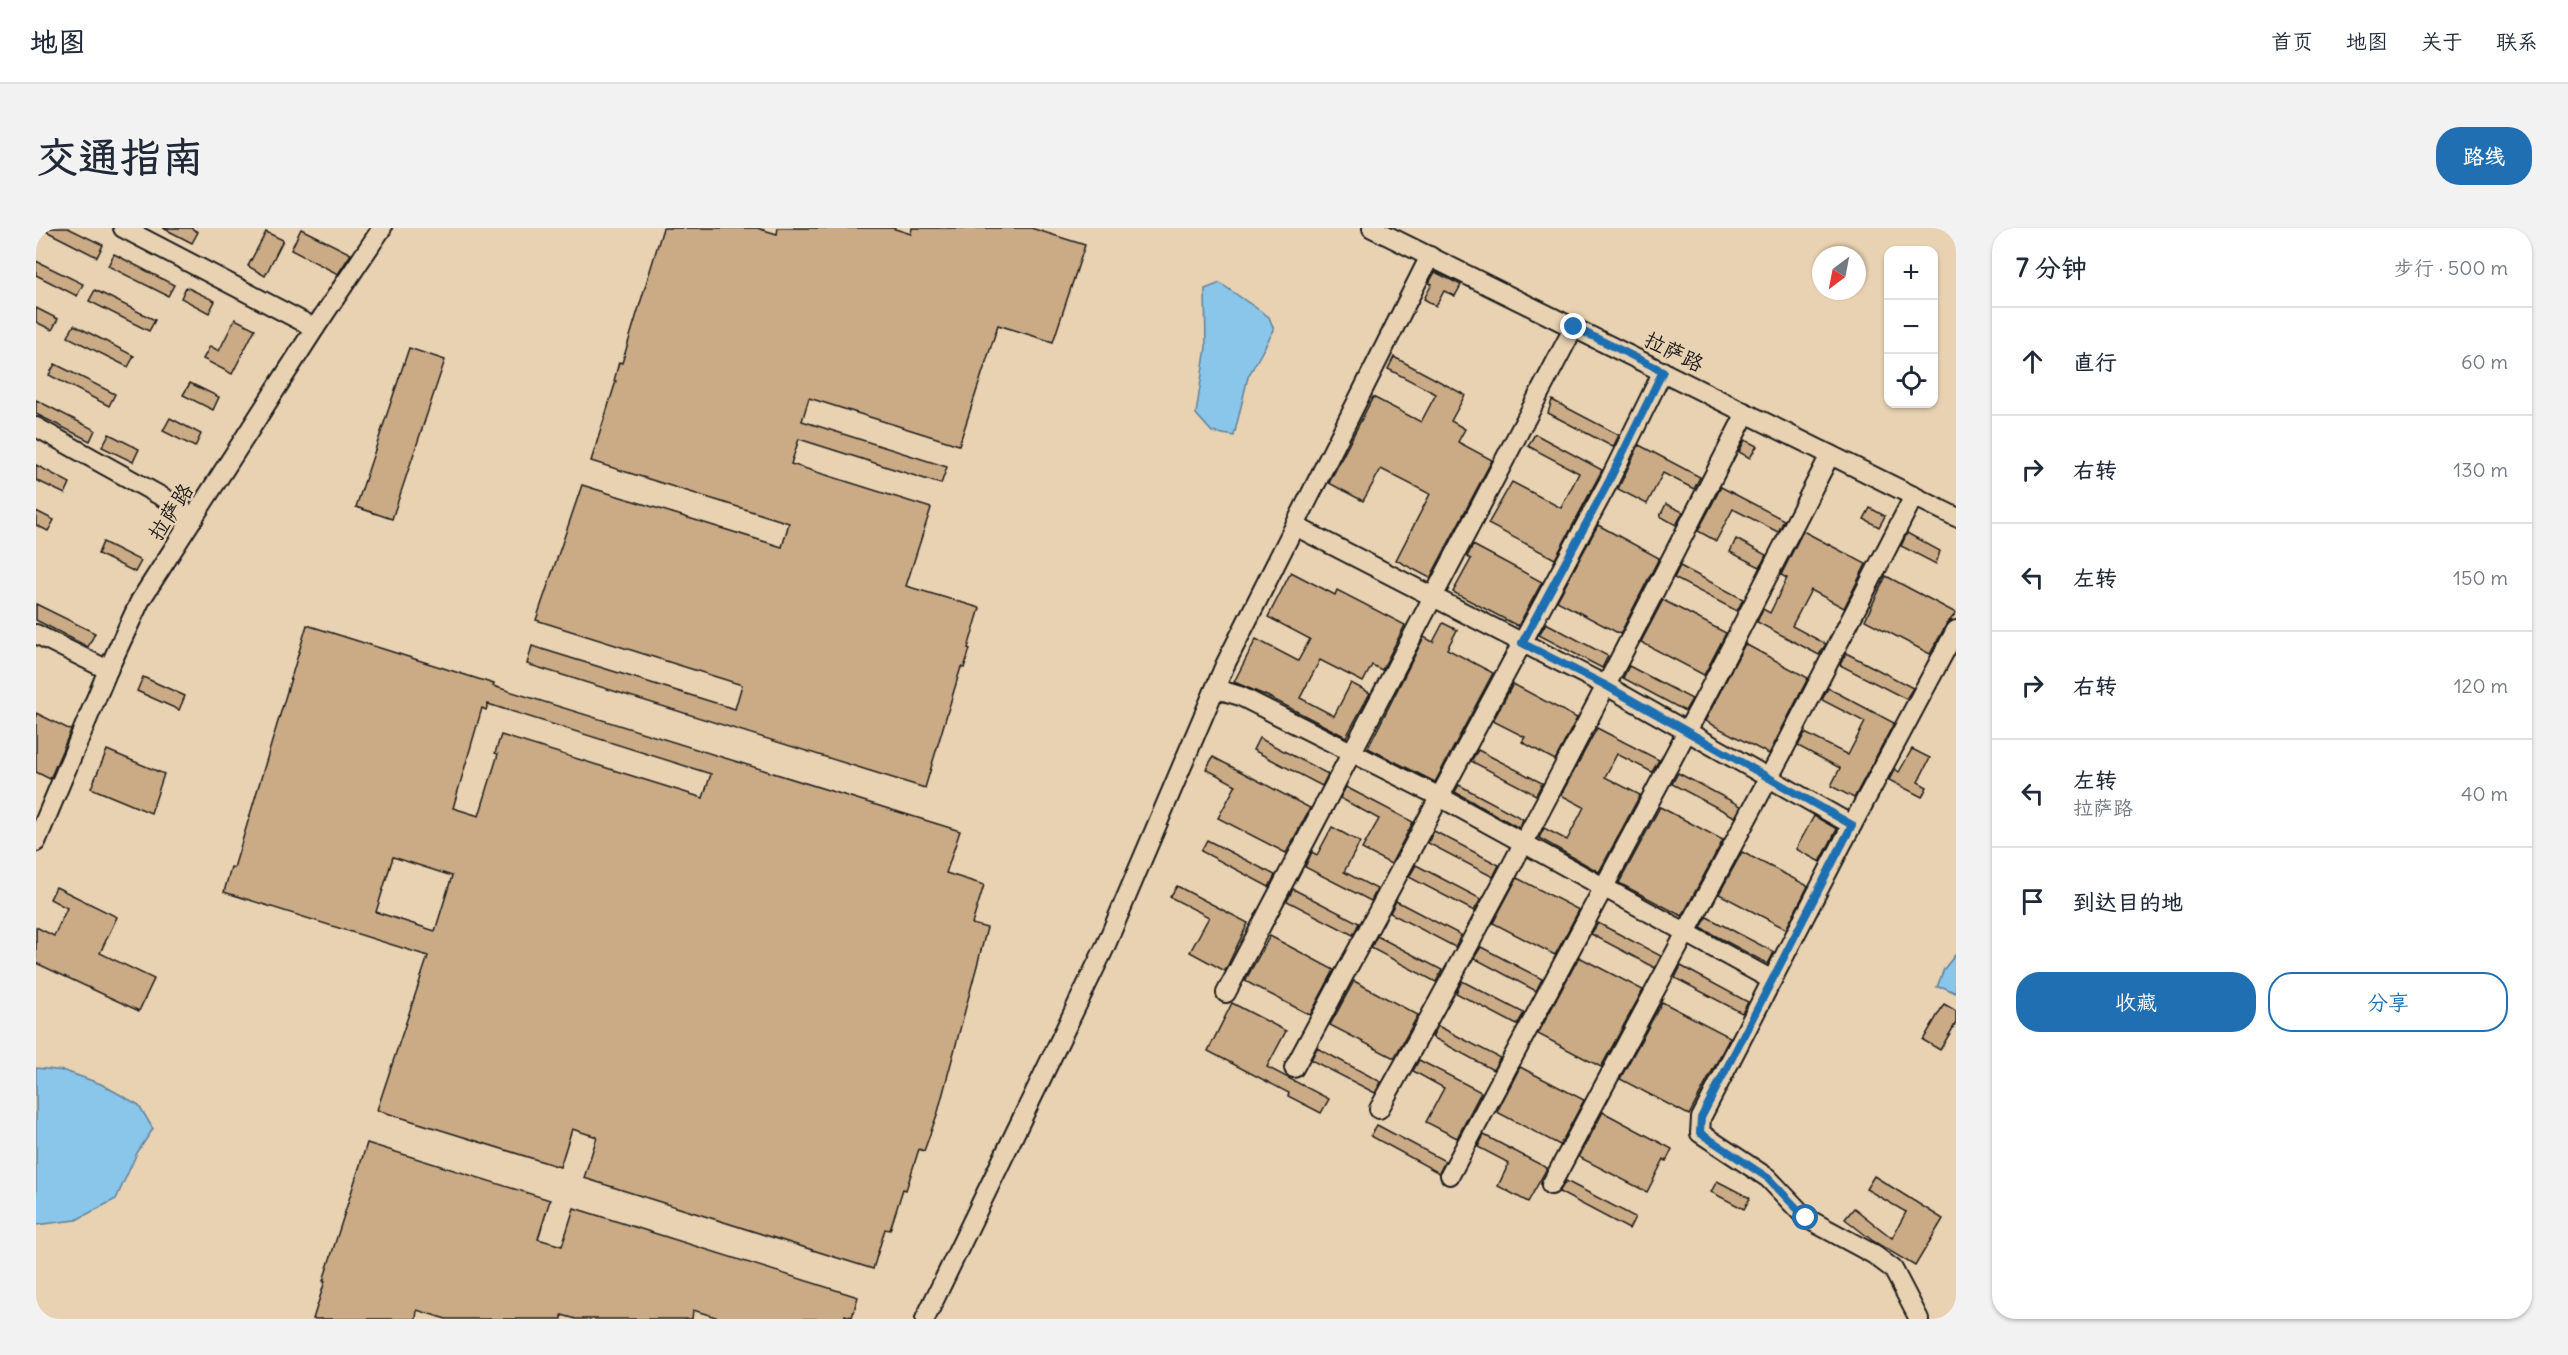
<!DOCTYPE html>
<html lang="zh">
<head>
<meta charset="utf-8">
<style>
	:root { --surface:#fff; --page:#f2f2f3; --text:#1f2937; --muted:#747a83; --line:#e0e1e3; --accent:#1f6fb2 }
	body { margin:0; font-family:Delius,"LXGW WenKai TC",sans-serif; background:var(--page); color:var(--text) }
	.controls { position:absolute; right:18px; top:18px; display:grid; overflow:hidden; border-radius:12px; box-shadow:0 2px 4px #0004 }
	.controls button { width:54px; height:54px; display:grid; place-items:center; padding:0; border:0; border-bottom:2px solid var(--line); background:var(--surface); color:var(--text); font:30px sans-serif }
	.compass { position:absolute; left:1776px; top:18px; width:54px; height:54px; border-radius:50%; background:var(--surface); box-shadow:0 2px 4px #0004; rotate:212deg }
	.stop { position:absolute; width:18px; height:18px; margin:-14px; border:4px solid #1f6fb2; border-radius:50%; background:#fff }
	.stop.end { background:#1f6fb2; border-color:#fff; box-shadow:0 2px 6px #0008 }
	.list { margin:0; padding:0; list-style:none }
	h2 { display:flex; justify-content:space-between; align-items:center; height:78px; margin:0; padding:0 24px; font-size:26px }
	h2 small { font-size:20px; font-weight:400; color:var(--muted) }
	.list li { display:grid; grid-template-columns:39px 1fr auto; gap:18px; align-items:center; box-sizing:border-box; height:108px; padding:0 24px; border-top:2px solid var(--line) }
	.list b { display:block; font-size:22px; white-space:nowrap }
	.list p { margin:0; font-size:20px; white-space:nowrap; color:var(--muted) }
	.list em { font-size:20px; font-style:normal; color:var(--muted) }
	.actions { display:flex; gap:12px; padding:18px 24px }
	.actions a { flex:1; padding:14px 0; border:2px solid var(--accent); border-radius:24px; text-align:center; font-size:21px; color:var(--accent) }
	.actions .main { background:var(--accent); color:#fff }
	.icon { flex:none; width:33px; height:33px; fill:none; stroke:currentColor; stroke-width:2; stroke-linecap:round; stroke-linejoin:round }
	.map { position:relative; flex:none; width:1920px; height:1091px; overflow:hidden; border-radius:24px }
	header { display:flex; align-items:center; gap:36px; box-sizing:border-box; height:84px; padding:0 30px; background:var(--surface); border-bottom:2px solid var(--line) }
	header strong { font-size:28px }
	nav { display:flex; gap:33px; margin-inline-start:auto; font-size:21px }
	.intro { display:flex; align-items:center; justify-content:space-between; box-sizing:border-box; height:144px; padding:0 36px }
	h1 { margin:0; font-size:42px }
	.button { padding:15px 27px; border-radius:24px; background:var(--accent); color:#fff; font-size:21px; font-weight:700 }
	main { display:flex; gap:36px; padding:0 36px }
	aside { flex:1; background:var(--surface); border-radius:24px; box-shadow:0 2px 4px #0004 }
	.map>svg:first-child { display:block }
	.water { fill:#8ac5ea; stroke:#5e8198; stroke-width:1.5 }
	.building { fill:#cbab86; stroke:#1c1c1c; stroke-width:1.5; fill-rule:evenodd }
	.lines { fill:none; stroke-linecap:round; stroke-linejoin:round }
	.minor-casing { stroke:#1c1c1c; stroke-width:22 }
	.minor { stroke:#e9d2b2; stroke-width:18 }
	.route { stroke:#1f6fb2; stroke-width:8 }
	.labels { text-anchor:middle; stroke-width:5; stroke-linejoin:round; paint-order:stroke }
	.street-label { font-size:21px; fill:#1c1c1c; stroke:#e9d2b2 }
</style>
</head>
<body>
<header>
<strong>地图</strong>
<nav><a>首页</a><a>地图</a><a>关于</a><a>联系</a></nav>
</header>
<div class="intro"><h1>交通指南</h1><a class="button">路线</a></div>
<main>
<div class="map">
<svg width="1920" height="1091" viewBox="0 0 1920 1091">
	<rect width="100%" height="100%" fill="#e9d2b2"/>
	<filter id="ink" filterUnits="userSpaceOnUse"><feTurbulence type="fractalNoise" baseFrequency=".0167" numOctaves="2"/><feDisplacementMap in="SourceGraphic" scale="12" xChannelSelector="R" yChannelSelector="G"/><feConvolveMatrix kernelMatrix="1 2 1 2 8 2 1 2 1" color-interpolation-filters="sRGB"/></filter>
	<g filter="url(#ink)">
		<g class="water">
			<path d="M1184,55L1233,89L1238,102L1212,149L1198,208L1176,204L1160,186L1170,119L1169,61Z"/>
			<path d="M1920,726V765L1907,759H1901L1908,741Z"/>
			<path d="M0,840L29,843L65,856L103,877L117,901L101,925L80,971L40,992L0,997Z"/>
		</g>
		<g class="building">
			<path d="M4,0H32L67,17L61,29Z"/>
			<path d="M127,0H155L162,4L156,15Z"/>
			<path d="M627,0H721L741,6L742,0H856L875,6L876,0H995L1049,17L1017,114L962,97L923,217L773,170L766,193L911,239L905,256L763,211L755,236L895,280L870,358L944,380L932,420L934,421L928,440L925,439L889,560L491,436L496,418L699,481L706,457L500,392L546,257L746,319L753,295L555,233L580,153H578L583,134L586,135Z"/>
			<path d="M265,1L315,26L302,46L255,22Z"/>
			<path d="M230,4L247,12L229,48L212,38Z"/>
			<path d="M78,26L138,57L132,68L72,38Z"/>
			<path d="M0,33L47,56L41,68L0,47Z"/>
			<path d="M1399,44L1425,57L1419,68L1408,63L1400,78L1388,71L1396,56L1393,55Z"/>
			<path d="M150,59L179,73L173,85L145,70Z"/>
			<path d="M59,62L119,92L113,103L53,73Z"/>
			<path d="M0,80L22,91L16,102L0,94Z"/>
			<path d="M199,91L219,101L196,146L167,131L174,118L183,123Z"/>
			<path d="M38,97L98,128L92,139L32,109Z"/>
			<path d="M373,120L409,132L356,291L320,279Z"/>
			<path d="M1358,129L1429,167L1415,193L1429,201L1422,214L1456,232L1394,350L1360,332L1394,266L1345,241L1327,273L1293,255L1337,169L1385,194L1400,166L1352,141Z"/>
			<path d="M19,136L79,166L73,178L13,147Z"/>
			<path d="M154,155L183,169L177,182L147,167Z"/>
			<path d="M0,172L59,202L54,213L0,186Z"/>
			<path d="M1516,172L1583,207L1577,219L1512,185Z"/>
			<path d="M134,190L165,206L159,219L127,203Z"/>
			<path d="M73,206L103,221L97,234L66,219Z"/>
			<path d="M1499,206L1566,242L1519,331L1452,296L1476,254L1525,280L1543,245L1492,218Z"/>
			<path d="M1709,212L1721,218L1714,230L1703,224Z"/>
			<path d="M1603,217L1664,249L1658,261L1627,245L1611,276L1582,261Z"/>
			<path d="M0,237L34,255L29,266L0,252Z"/>
			<path d="M1685,259L1748,292L1742,304L1697,281L1680,313L1662,303Z"/>
			<path d="M1630,276L1647,284L1640,297L1624,288Z"/>
			<path d="M1834,280L1849,288L1843,299L1828,291Z"/>
			<path d="M0,283L18,292L12,303L0,297Z"/>
			<path d="M1562,297L1623,330L1584,406L1521,373Z"/>
			<path d="M1767,303L1830,336L1808,380L1775,362L1756,398L1790,416L1783,427L1721,394L1727,381L1734,385L1751,350L1745,347Z"/>
			<path d="M1871,305L1904,323L1900,336L1865,318Z"/>
			<path d="M1700,311L1730,327L1724,339L1694,324Z"/>
			<path d="M67,314L105,333L99,344L62,326Z"/>
			<path d="M1437,317L1506,354L1482,398L1417,364L1435,331L1431,329Z"/>
			<path d="M1644,338L1707,371L1701,383L1638,350Z"/>
			<path d="M1255,344L1299,367L1301,362L1369,397L1346,442L1336,437L1327,454L1284,432L1264,470L1298,488L1315,455L1334,465L1310,509L1231,468L1198,454L1220,411L1262,433L1274,411L1232,389Z"/>
			<path d="M1850,348L1920,385L1910,397L1894,426L1829,392Z"/>
			<path d="M1627,372L1690,405L1668,447L1605,414Z"/>
			<path d="M0,376L59,405L52,419L0,392Z"/>
			<path d="M1407,395L1421,402L1411,421L1457,445L1399,554L1332,520L1388,409L1397,414Z"/>
			<path d="M1510,395L1572,428L1566,440L1503,407Z"/>
			<path d="M271,397L458,456L457,458L924,603L910,645L948,657L936,696L951,700L902,884L888,923L883,921L870,962L867,961L854,1002L849,1001L837,1041L548,950L561,909L536,901L524,939L341,882L392,728L188,664L195,639L198,640ZM452,476L675,546L667,570L465,507L459,525L462,526L443,588L417,580L446,480L450,482ZM357,629L416,648L399,703L340,684Z"/>
			<path d="M1709,416L1772,450L1733,526L1669,493Z"/>
			<path d="M1810,425L1877,460L1870,471L1804,437Z"/>
			<path d="M1593,438L1656,471L1649,483L1587,450Z"/>
			<path d="M107,449L149,468L143,482L101,463Z"/>
			<path d="M1477,456L1541,490L1519,532L1486,514L1489,509L1457,493Z"/>
			<path d="M1792,460L1858,495L1818,570L1795,558L1804,540L1762,518L1769,505L1812,527L1829,494L1786,472Z"/>
			<path d="M0,485L35,502L14,551L0,544Z"/>
			<path d="M1561,500L1623,532L1616,544L1581,526L1569,549L1604,567L1563,644L1503,610L1508,600L1531,612L1548,579L1525,567Z"/>
			<path d="M1223,510L1292,546L1286,558L1217,522Z"/>
			<path d="M1876,521L1894,530L1882,554L1891,559L1886,569L1853,552L1859,541L1863,544Z"/>
			<path d="M71,522L128,546L115,585L55,560Z"/>
			<path d="M1442,522L1506,555L1500,567L1435,533Z"/>
			<path d="M1177,529L1274,580L1250,625L1182,590L1200,557L1170,541Z"/>
			<path d="M1642,545L1705,578L1699,589L1636,556Z"/>
			<path d="M1423,557L1487,591L1483,600L1419,564Z"/>
			<path d="M1310,559L1377,594L1355,636L1326,621L1343,591L1304,570Z"/>
			<path d="M1624,579L1687,612L1646,688L1583,655Z"/>
			<path d="M1778,588L1801,601L1784,634L1760,621Z"/>
			<path d="M1296,599L1324,614L1308,644L1341,661L1335,673L1269,639L1276,624L1281,627Z"/>
			<path d="M1398,603L1463,637L1457,649L1392,615Z"/>
			<path d="M1171,612L1239,647L1233,659L1165,623Z"/>
			<path d="M1706,624L1772,658L1750,701L1683,666Z"/>
			<path d="M1380,637L1445,671L1438,683L1373,649Z"/>
			<path d="M1481,650L1543,682L1519,727L1457,695Z"/>
			<path d="M1141,658L1212,695L1189,743L1154,724L1173,689L1134,669Z"/>
			<path d="M20,659L81,689L64,725L118,751L103,783L0,735V699L18,708L31,680L14,671Z"/>
			<path d="M1257,661L1323,695L1317,707L1251,673Z"/>
			<path d="M1360,673L1425,707L1419,719L1354,685Z"/>
			<path d="M1671,689L1738,724L1732,736L1665,700Z"/>
			<path d="M1562,695L1625,728L1619,740L1555,706Z"/>
			<path d="M1234,708L1298,742L1274,787L1209,753Z"/>
			<path d="M1341,708L1406,742L1400,754L1335,720Z"/>
			<path d="M1445,719L1506,751L1500,763L1438,730Z"/>
			<path d="M1543,729L1607,762L1565,839L1502,806Z"/>
			<path d="M1645,738L1712,774L1706,785L1639,750Z"/>
			<path d="M1318,753L1382,787L1358,830L1294,797Z"/>
			<path d="M1426,753L1488,785L1481,797L1420,765Z"/>
			<path d="M1626,774L1694,809L1653,887L1584,851Z"/>
			<path d="M1196,775L1250,803L1231,839L1293,871L1285,885L1252,868L1253,865L1172,823Z"/>
			<path d="M1908,776L1920,783V795L1904,822L1887,812Z"/>
			<path d="M1402,798L1464,830L1457,842L1396,809Z"/>
			<path d="M1281,820L1345,854L1339,865L1275,832Z"/>
			<path d="M1383,832L1445,864L1421,910L1390,894L1408,860L1377,843Z"/>
			<path d="M1484,839L1548,872L1524,917L1461,884Z"/>
			<path d="M1567,884L1636,921L1630,933L1628,931L1611,964L1543,929Z"/>
			<path d="M1341,897L1409,933L1403,945L1335,908Z"/>
			<path d="M1448,907L1511,940L1492,974L1462,958L1473,935L1442,919Z"/>
			<path d="M331,915L514,972L502,1011L526,1018L538,980L822,1069L816,1089L809,1087V1091H686L657,1082L656,1091H540L526,1087V1091H410L381,1082L380,1091H277L289,1053H287Z"/>
			<path d="M1838,948L1907,991L1879,1038L1837,1013L1809,991L1818,980L1856,1010L1870,984L1830,961Z"/>
			<path d="M1530,953L1599,989L1593,1001L1523,964Z"/>
			<path d="M1681,953L1714,970L1708,981L1675,964Z"/>
		</g>
		<g class="lines">
			<g class="minor-casing">
				<g id="minor">
					<path d="M87,0L279,100"/>
					<path d="M1336,0L1920,289"/>
					<path d="M0,199L130,271L158,290"/>
					<path d="M1259,298L1569,457L1816,597"/>
					<path d="M0,406L72,442"/>
					<path d="M1181,461L1204,468L1404,569L1736,752"/>
					<path d="M0,614L72,442L104,373L279,100L346,0"/>
					<path d="M1190,765L1538,99"/>
					<path d="M1258,840L1572,255L1627,143"/>
					<path d="M1343,881C1471,652 1591,418 1710,185"/>
					<path d="M1414,947L1672,464L1794,227"/>
					<path d="M1515,957L1746,525L1878,268"/>
					<path d="M889,1091L1069,719L1189,437L1394,28"/>
					<path d="M1883,1091L1857,1041L1837,1026L1770,990L1732,950L1664,905L1665,890L1806,616L1920,402"/>
				</g>
			</g>
			<use href="#minor" class="minor"/>
		</g>
	</g>
	<g class="lines" filter="url(#ink)">
		<path class="route" d="M1538,99L1627,143L1572,255L1486,415L1569,457L1816,597L1665,890L1664,905L1732,950L1770,990"/>
	</g>
	<g class="labels">
		<g class="street-label">
			<text transform="translate(1638 124) rotate(26)" y="7">拉萨路</text>
			<text transform="translate(135 284) rotate(-57)" y="7">拉萨路</text>
		</g>
	</g>
</svg>
<div class="controls">
<button>+</button>
<button>−</button>
<button><svg class="icon" aria-label="locate" viewBox="0 0 24 24"><circle cx="12" cy="12" r="6"/><path d="M12 2v4M12 18v4M2 12h4M18 12h4"/></svg></button>
</div>
<svg class="compass" viewBox="-18 -18 36 36"><path d="M0-13l5 13h-10z" fill="#e53935"/><path d="M0 13l5-13h-10z" fill="#747a83"/></svg>
<div class="stop" style="left:1770px;top:990px"></div>
<div class="stop end" style="left:1538px;top:99px"></div>
</div>
<aside>
<h2>7 分钟<small>步行 · 500 m</small></h2>
<ul class="list">
<li><svg class="icon" aria-label="ahead" viewBox="0 0 24 24"><path d="M12 20V5M6 11l6-6 6 6"/></svg><div><b>直行</b></div><em>60 m</em></li>
<li><svg class="icon" aria-label="right" viewBox="0 0 24 24"><path d="M7 20v-9h11M14 6l5 5-5 5"/></svg><div><b>右转</b></div><em>130 m</em></li>
<li><svg class="icon" aria-label="left" viewBox="0 0 24 24"><path d="M17 20v-9H6M10 6l-5 5 5 5"/></svg><div><b>左转</b></div><em>150 m</em></li>
<li><svg class="icon" aria-label="right" viewBox="0 0 24 24"><path d="M7 20v-9h11M14 6l5 5-5 5"/></svg><div><b>右转</b></div><em>120 m</em></li>
<li><svg class="icon" aria-label="left" viewBox="0 0 24 24"><path d="M17 20v-9H6M10 6l-5 5 5 5"/></svg><div><b>左转</b><p>拉萨路</p></div><em>40 m</em></li>
<li><svg class="icon" aria-label="arrive" viewBox="0 0 24 24"><path d="M6 21V4h12l-3 4 3 4H6"/></svg><div><b>到达目的地</b></div></li>
</ul>
<div class="actions"><a class="main">收藏</a><a>分享</a></div>
</aside>
</main>
</body>
</html>
